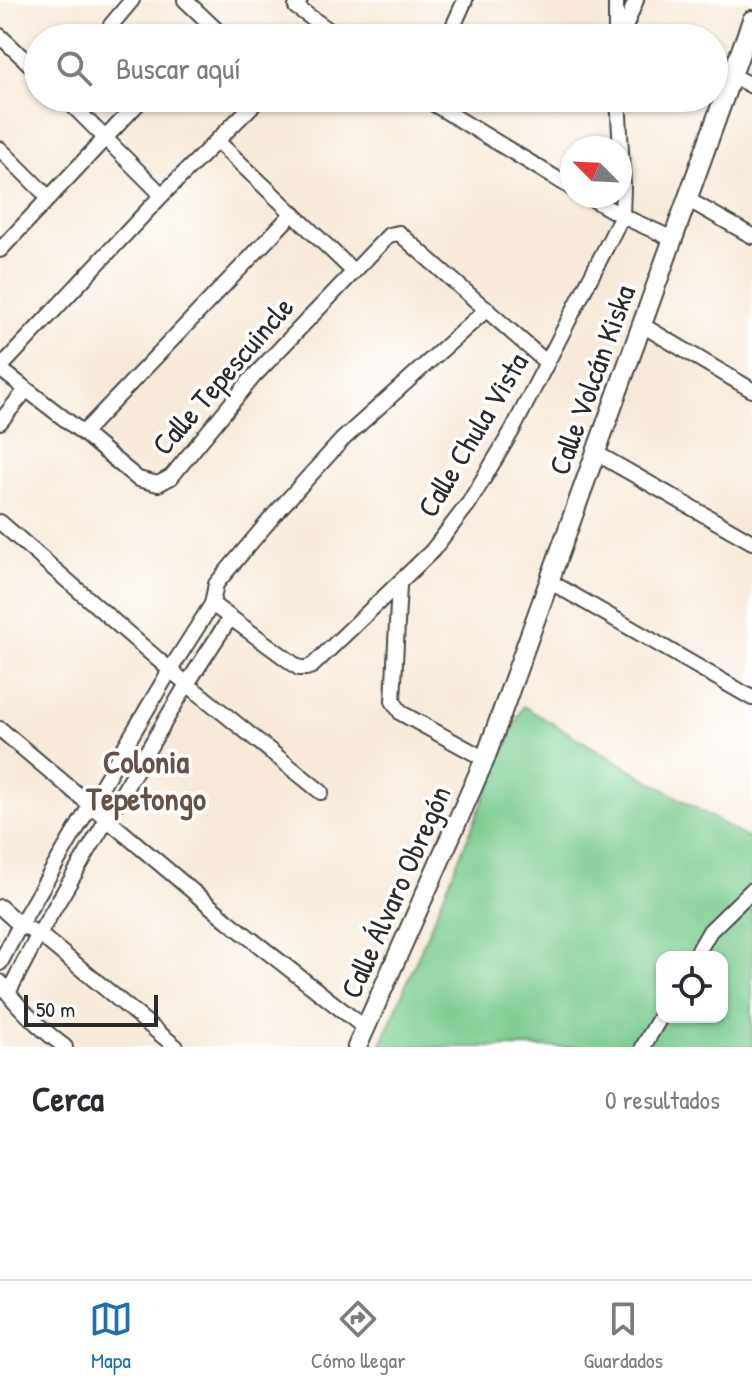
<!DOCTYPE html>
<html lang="es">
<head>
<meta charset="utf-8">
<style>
	:root { --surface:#fff; --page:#f7f7f7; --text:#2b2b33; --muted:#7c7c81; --line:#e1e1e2; --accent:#1f6fb2 }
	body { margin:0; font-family:"Patrick Hand",sans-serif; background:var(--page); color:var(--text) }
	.controls { position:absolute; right:24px; bottom:24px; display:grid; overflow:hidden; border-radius:16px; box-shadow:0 2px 6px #0004 }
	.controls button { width:72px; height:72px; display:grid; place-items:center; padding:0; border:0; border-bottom:2px solid var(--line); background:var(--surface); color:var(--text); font:40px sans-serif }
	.compass { position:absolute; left:560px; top:136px; width:72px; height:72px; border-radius:50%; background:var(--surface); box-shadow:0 2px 6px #0004; rotate:294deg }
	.scale { position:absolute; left:24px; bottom:20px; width:134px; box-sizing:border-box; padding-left:8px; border:4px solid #2b2b2b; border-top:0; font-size:22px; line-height:28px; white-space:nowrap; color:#2b2b2b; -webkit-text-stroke:6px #fff; paint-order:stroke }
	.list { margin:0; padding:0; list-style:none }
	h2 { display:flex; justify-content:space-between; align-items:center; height:104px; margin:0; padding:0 32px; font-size:34px }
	h2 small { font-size:26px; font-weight:400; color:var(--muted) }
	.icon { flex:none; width:44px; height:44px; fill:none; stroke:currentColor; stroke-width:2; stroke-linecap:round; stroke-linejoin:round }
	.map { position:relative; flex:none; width:752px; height:1047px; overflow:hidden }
	.search { position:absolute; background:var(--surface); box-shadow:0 2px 6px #0004; left:24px; right:24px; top:24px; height:88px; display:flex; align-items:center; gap:20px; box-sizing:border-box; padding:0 28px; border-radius:44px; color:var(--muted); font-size:30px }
	.sheet { height:232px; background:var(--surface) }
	nav { display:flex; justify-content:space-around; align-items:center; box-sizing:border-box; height:112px; border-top:2px solid var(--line); background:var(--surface); font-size:22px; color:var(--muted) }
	nav a { display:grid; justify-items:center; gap:4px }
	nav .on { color:var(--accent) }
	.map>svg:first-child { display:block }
	.green { fill:#77ca8d; stroke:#517a5c; stroke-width:2; fill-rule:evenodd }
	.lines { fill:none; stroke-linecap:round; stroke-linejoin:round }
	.minor-casing { stroke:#4a4845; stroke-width:18 }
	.tertiary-casing { stroke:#4a4845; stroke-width:22 }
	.minor { stroke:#fff; stroke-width:14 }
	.tertiary { stroke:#fff; stroke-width:18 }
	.labels { text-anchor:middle; stroke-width:7; stroke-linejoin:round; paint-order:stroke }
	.street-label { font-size:30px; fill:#2b2b2b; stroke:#fff }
	.neighbourhood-label { font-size:32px; font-weight:bold; fill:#665148; stroke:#fff }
</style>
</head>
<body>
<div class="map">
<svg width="752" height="1047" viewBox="0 0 752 1047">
	<rect width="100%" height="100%" fill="#fff"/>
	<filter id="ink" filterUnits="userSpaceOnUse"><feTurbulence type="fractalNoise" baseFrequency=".0125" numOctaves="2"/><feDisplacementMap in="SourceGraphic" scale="16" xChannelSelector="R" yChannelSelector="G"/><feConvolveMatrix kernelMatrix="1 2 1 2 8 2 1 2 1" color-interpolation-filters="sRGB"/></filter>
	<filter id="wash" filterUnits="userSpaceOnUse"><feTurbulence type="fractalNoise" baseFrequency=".006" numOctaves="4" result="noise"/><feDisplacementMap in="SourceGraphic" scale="32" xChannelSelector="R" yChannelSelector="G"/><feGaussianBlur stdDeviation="1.8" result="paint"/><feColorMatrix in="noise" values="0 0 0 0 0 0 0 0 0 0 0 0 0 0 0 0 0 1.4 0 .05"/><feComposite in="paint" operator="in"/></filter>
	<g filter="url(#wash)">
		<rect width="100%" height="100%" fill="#f8eada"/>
		<path class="green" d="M523,706L752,841V1047H380ZM662,957H722V1017H662Z"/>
	</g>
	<g filter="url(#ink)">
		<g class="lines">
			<g class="minor-casing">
				<g id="minor">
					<path d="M185,0L225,38"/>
					<path d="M300,0L296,7L340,38"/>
					<path d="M616,0V38"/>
					<path d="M111,25L132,0"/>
					<path d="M0,36L38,72"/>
					<path d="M448,38L465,0"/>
					<path d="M621,38L636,0"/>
					<path d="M731,75L752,86"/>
					<path d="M65,98L162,195"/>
					<path d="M424,98L572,188"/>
					<path d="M217,141L353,271"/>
					<path d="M0,149L49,198"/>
					<path d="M587,196L622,216L673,239"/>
					<path d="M687,199L752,236"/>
					<path d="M0,250L143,98"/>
					<path d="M642,325L752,390"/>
					<path d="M0,368L162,195L260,98"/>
					<path d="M0,369L83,433L138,479L158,484L171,477L253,377L389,235L399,233L547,363"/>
					<path d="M0,422L26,390"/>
					<path d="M83,433L293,213"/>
					<path d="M596,453L752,542"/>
					<path d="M0,522L170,670L321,792"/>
					<path d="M549,581L752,698"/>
					<path d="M399,585L393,701L401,713L485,759"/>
					<path d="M212,604L299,668H306L312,666L432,551L469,503L513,429L622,216L623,186L618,98"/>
					<path d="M0,729L228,921L365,1028"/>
					<path d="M0,907L20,925L39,934L176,1047"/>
					<path d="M695,957L710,931L752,890"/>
					<path d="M0,963L20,925L170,670L212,604L216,584L274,515L342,440L487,309"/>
					<path d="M0,982C17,1007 41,1029 65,1047"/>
					<path d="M8,993L39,934L187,684L230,618"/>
					<path d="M643,1047L662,1014"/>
				</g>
			</g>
			<g class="tertiary-casing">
				<path id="tertiary" d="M357,1047L485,759L752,20"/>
			</g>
			<use href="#minor" class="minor"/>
			<use href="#tertiary" class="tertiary"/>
		</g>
	</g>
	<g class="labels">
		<g class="street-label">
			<text transform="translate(223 376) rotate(-49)" y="10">Calle Tepescuincle</text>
			<text transform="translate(592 380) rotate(-70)" y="10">Calle Volcán Kiska</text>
			<text transform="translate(473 435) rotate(-59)" y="10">Calle Chula Vista</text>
			<text transform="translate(396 892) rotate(-66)" y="10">Calle Álvaro Obregón</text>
		</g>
		<g class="neighbourhood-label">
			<text x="146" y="773">Colonia<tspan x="146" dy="37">Tepetongo</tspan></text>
		</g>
	</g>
</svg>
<div class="controls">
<button><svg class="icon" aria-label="locate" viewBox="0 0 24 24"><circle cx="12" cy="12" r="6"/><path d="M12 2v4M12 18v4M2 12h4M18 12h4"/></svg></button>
</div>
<svg class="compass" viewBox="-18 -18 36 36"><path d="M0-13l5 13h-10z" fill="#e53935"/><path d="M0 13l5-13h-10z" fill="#7c7c81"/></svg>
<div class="scale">50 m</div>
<div class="search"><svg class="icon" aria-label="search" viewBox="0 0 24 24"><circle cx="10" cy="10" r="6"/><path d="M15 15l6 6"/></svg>Buscar aquí</div>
</div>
<section class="sheet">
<h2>Cerca<small>0 resultados</small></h2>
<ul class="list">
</ul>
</section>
<nav>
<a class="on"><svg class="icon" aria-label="map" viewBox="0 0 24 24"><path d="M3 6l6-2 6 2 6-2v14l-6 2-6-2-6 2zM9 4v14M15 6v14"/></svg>Mapa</a>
<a><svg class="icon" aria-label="directions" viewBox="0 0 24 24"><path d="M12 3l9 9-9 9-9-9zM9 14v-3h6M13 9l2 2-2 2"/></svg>Cómo llegar</a>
<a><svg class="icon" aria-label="saved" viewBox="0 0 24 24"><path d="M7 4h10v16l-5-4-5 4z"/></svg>Guardados</a>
</nav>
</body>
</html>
